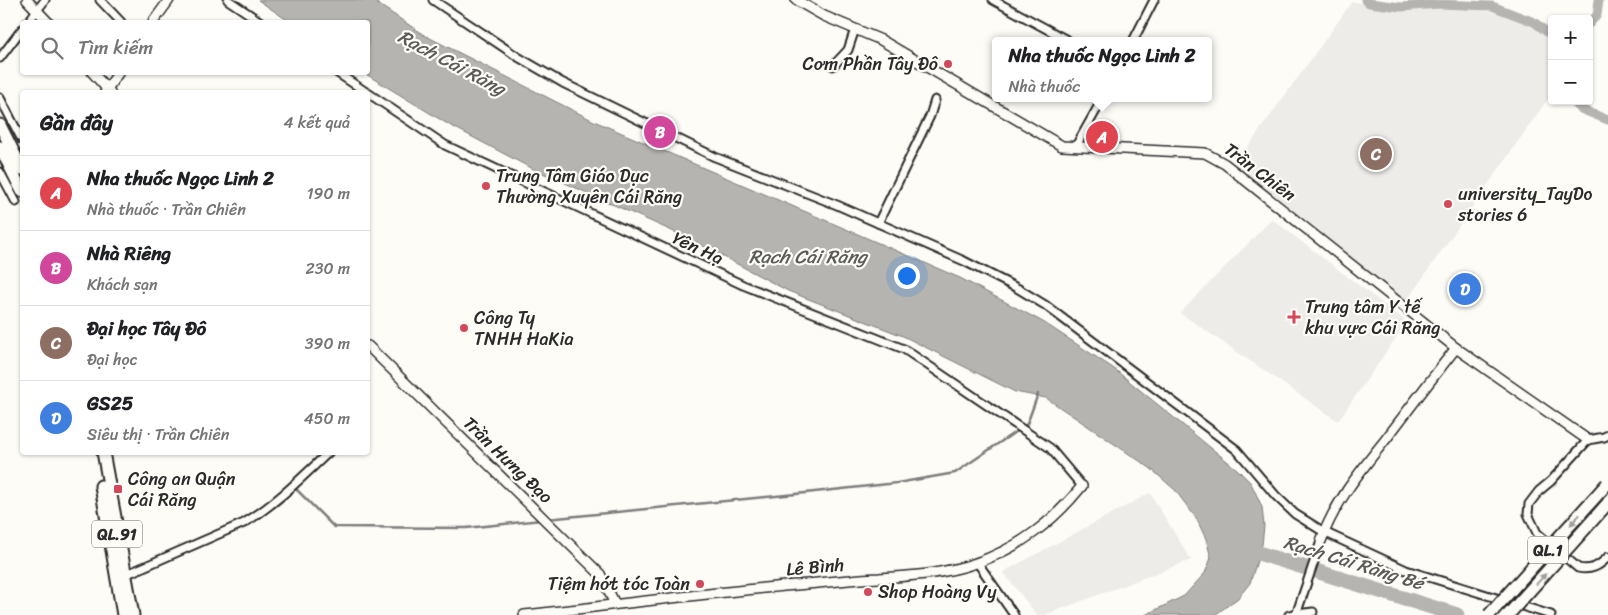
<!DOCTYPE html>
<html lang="vi">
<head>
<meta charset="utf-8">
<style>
	:root { --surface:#fff; --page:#f2f2f2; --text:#202124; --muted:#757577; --line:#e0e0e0; --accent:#7c3aed }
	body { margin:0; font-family:Sriracha,sans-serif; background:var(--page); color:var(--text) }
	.controls { position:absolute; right:15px; top:15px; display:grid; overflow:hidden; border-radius:5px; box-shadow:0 1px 4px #0004 }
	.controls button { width:45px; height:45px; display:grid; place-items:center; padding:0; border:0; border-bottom:1px solid var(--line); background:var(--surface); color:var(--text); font:25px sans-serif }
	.you { position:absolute; left:906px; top:275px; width:18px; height:18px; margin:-12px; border:4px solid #fff; border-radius:50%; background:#1a73e8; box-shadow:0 0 0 8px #1a73e833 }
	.badge { display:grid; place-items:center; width:32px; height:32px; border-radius:50%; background:var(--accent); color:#fff; font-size:16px; font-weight:700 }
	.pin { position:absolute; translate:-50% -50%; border:2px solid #fff; box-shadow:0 1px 5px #0006 }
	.popup { position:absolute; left:992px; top:37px; width:220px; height:65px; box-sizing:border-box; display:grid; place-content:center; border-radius:5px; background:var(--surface); filter:drop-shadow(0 1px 4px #0005); font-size:16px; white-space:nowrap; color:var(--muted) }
	.popup b { font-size:19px; color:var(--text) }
	.popup::after { content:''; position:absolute; left:50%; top:100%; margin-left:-10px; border:10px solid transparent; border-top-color:var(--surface) }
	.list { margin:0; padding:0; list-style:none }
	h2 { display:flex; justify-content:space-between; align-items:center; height:65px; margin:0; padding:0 20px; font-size:21px }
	h2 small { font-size:16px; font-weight:400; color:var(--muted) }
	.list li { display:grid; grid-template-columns:32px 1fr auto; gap:15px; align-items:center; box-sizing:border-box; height:75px; padding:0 20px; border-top:1px solid var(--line) }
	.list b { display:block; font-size:19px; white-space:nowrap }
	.list p { margin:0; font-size:16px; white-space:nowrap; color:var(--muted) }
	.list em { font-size:16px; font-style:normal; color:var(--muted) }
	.icon { flex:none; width:28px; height:28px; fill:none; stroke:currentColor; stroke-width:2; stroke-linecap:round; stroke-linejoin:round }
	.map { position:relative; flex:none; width:1608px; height:615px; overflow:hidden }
	.search { position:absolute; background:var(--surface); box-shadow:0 1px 4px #0004; left:20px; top:20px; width:350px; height:55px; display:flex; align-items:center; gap:12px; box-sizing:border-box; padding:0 18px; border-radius:5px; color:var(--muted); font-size:19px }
	.panel { position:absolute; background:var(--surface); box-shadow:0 1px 4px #0004; left:20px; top:90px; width:350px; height:365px; border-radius:5px }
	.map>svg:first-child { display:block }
	.built { fill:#edece8 }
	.water { fill:#b5b4b1; stroke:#7e7d7b }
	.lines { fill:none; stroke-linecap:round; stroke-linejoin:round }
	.stream { stroke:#7e7d7b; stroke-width:2.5 }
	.canal { stroke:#b5b4b1; stroke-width:9 }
	.river { stroke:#b5b4b1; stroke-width:15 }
	.minor-casing { stroke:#2b2b2b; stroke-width:11 }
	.tertiary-casing { stroke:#2b2b2b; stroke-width:12 }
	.trunk-casing { stroke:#2b2b2b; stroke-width:15 }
	.minor { stroke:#fdfcf7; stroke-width:7 }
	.tertiary { stroke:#fdfcf7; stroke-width:9 }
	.trunk { stroke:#fdfcf7; stroke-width:11 }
	.trunk-bridge-casing { stroke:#2b2b2b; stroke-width:15; stroke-linecap:butt }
	.trunk-bridge { stroke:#fdfcf7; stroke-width:11 }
	.oneway { fill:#9e9e9b }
	.poi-dot { fill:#d1495b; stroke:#fdfcf7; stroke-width:2 }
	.labels { text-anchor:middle; stroke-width:4.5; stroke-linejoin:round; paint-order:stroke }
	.shield { fill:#fdfcf7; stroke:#6a6a68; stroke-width:1 }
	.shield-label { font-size:16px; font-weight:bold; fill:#2b2b2b }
	.poi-label { font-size:18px; fill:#2b2b2b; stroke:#fdfcf7; text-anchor:start }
	.street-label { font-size:18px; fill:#2b2b2b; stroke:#fdfcf7 }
	.water-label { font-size:19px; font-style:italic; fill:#5b5b5a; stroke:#fdfcf7 }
</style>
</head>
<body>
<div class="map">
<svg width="1608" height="615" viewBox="0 0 1608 615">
	<rect width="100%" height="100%" fill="#fdfcf7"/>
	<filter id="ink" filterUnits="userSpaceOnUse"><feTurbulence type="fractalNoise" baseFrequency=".02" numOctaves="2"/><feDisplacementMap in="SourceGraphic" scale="10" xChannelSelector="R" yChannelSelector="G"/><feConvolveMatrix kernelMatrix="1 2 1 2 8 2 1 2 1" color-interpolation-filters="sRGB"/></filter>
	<g filter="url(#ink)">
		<g class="built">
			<path d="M1352,2L1414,8L1466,7L1508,15L1537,28L1552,41V93L1403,306L1232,169Z"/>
			<path d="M1272,219L1407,322L1338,421L1180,313Z"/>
			<path d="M1150,493L1191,560L1045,615H1037L1003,572Z"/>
		</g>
		<path class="water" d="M258,0H372L424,35L594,121L960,278L1043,322L1113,368L1238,470L1251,483L1262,507L1264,526L1262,545L1250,583L1238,598L1215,615H1145L1184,596L1205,573L1211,558L1206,539L1196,518L1175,490L1150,468L1046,398L1015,392L903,336L788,291L690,239L527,166L446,123L364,73L368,72V22H290Z"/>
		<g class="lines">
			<g class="stream">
				<path d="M295,488L334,527L466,528L541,520"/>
				<path d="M547,519L796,494L897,483L955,473L1027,424L1038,394"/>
			</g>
			<g class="canal">
				<path d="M1365,0L1369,3L1401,7L1438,4L1492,6L1534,22L1552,36"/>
				<path d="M1589,24L1597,15L1599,0"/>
				<path d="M1572,101L1581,109L1608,120"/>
			</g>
			<path class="river" d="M1239,547L1457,615"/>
			<g class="minor-casing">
				<g id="minor">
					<path d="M100,0L121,22"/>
					<path d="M228,0L261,22"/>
					<path d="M433,0L518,57L563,83L715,157L837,205L964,261L1017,288L1045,305L1237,450L1276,496L1295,514L1324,532L1406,570L1551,615"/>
					<path d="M993,0L1069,41"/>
					<path d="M28,22L45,0"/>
					<path d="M1133,41L1154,0"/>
					<path d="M0,58L22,29"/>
					<path d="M833,66L848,50L855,29"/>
					<path d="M336,72L366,92"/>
					<path d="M368,93L445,145L743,285L904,349L1050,448L1082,486"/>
					<path d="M0,98L22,140"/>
					<path d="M1076,146L1103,98"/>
					<path d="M0,172L16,202"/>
					<path d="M878,223L930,116L935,100"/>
					<path d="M1608,435L1604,437L1588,440L1551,481L1539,491L1529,504L1528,514L1537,533L1578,568C1591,571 1599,566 1608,557"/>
					<path d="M977,562L1014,615"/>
					<path d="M125,575L244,523C276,504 302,477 329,452"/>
					<path d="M1289,615L1313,612"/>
					<path d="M1296,615L1321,541"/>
				</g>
			</g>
			<g class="tertiary-casing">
				<g id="tertiary">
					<path d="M27,0L48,22"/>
					<path d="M796,0L824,16L881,40L1062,146L1205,153L1225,164L1456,348C1432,378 1409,409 1386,439C1361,470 1334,503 1321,541"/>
					<path d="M153,22L169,0"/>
					<path d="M92,72L110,92"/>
					<path d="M105,92L119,72"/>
					<path d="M368,346L600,574L615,604"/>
					<path d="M1456,348L1588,440"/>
					<path d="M524,615C615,605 705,593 796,585C823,583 851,579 879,578C912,576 944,574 976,563C1020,547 1053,522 1082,486"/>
				</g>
			</g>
			<g class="trunk-casing">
				<g id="trunk">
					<path d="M0,125L22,169"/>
					<path d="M0,147L22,191"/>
					<path d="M103,452L133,615"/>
					<path d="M101,486L123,615"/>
				</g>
			</g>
			<use href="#minor" class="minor"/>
			<use href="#tertiary" class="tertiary"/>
			<use href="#trunk" class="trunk"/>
			<g class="trunk-bridge-casing">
				<g id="trunk-bridge">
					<path d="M1489,615L1607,484"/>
					<path d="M1508,615L1608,503"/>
				</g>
			</g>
			<use href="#trunk-bridge" class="trunk-bridge"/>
		</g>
		<defs><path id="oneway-solid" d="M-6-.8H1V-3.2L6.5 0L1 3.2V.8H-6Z" transform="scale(1.25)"/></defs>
		<g class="oneway">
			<use href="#oneway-solid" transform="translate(1575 520) rotate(132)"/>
			<use href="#oneway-solid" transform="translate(1541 579) rotate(-48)"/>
		</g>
	</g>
	<g class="poi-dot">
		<circle cx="948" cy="64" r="5"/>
		<circle cx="486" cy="186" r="5"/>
		<circle cx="1448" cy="204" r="5"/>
		<path d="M1291.5 309.5h5v5h5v5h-5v5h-5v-5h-5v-5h5z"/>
		<circle cx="464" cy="328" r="5"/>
		<rect x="113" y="484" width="10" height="10" rx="2.5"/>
		<circle cx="700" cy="584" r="5"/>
		<circle cx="868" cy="592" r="5"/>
	</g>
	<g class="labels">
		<g class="shield">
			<rect x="92" y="520.5" width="50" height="27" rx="4"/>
			<rect x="1528" y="536.5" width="40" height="27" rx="4"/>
		</g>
		<g class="shield-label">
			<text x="117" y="540">QL.91</text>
			<text x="1548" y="556">QL.1</text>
		</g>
		<g class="poi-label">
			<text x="938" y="70" text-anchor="end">Cơm Phần Tây Đô</text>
			<text x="496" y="182">Trung Tâm Giáo Dục<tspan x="496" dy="21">Thường Xuyên Cái Răng</tspan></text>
			<text x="1458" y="200">university_TayDo<tspan x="1458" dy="21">stories 6</tspan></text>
			<text x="1305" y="313">Trung tâm Y tế<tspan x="1305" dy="21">khu vực Cái Răng</tspan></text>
			<text x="474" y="324">Công Ty<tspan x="474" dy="21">TNHH HaKia</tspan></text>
			<text x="128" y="485">Công an Quận<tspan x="128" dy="21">Cái Răng</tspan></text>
			<text x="690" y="590" text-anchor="end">Tiệm hớt tóc Toàn</text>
			<text x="878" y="598">Shop Hoàng Vy</text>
		</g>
		<g class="street-label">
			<text transform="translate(1260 172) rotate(37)" y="6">Trần Chiên</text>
			<text transform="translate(698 248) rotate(25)" y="6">Yên Hạ</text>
			<text transform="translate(508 460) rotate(44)" y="6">Trần Hưng Đạo</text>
			<text transform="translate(815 567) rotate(-5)" y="6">Lê Bình</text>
		</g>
		<g class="water-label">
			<text transform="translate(452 62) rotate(28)" y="7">Rạch Cái Răng</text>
			<text x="808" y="263">Rạch Cái Răng</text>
			<text transform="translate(1354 562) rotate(17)" y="7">Rạch Cái Răng Bé</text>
		</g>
	</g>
</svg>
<div class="controls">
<button>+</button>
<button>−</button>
</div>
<div class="you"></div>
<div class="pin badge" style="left:1102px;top:137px;background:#e0444e">A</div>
<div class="popup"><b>Nha thuốc Ngọc Linh 2</b>Nhà thuốc</div>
<div class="pin badge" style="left:660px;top:132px;background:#d1479c">B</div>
<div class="pin badge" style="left:1376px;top:154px;background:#8d6e63">C</div>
<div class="pin badge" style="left:1465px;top:289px;background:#3f7fe0">D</div>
<div class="search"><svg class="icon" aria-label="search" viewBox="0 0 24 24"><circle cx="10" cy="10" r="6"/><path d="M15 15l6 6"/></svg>Tìm kiếm</div>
<section class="panel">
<h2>Gần đây<small>4 kết quả</small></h2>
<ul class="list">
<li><span class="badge" style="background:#e0444e">A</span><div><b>Nha thuốc Ngọc Linh 2</b><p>Nhà thuốc · Trần Chiên</p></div><em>190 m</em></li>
<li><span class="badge" style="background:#d1479c">B</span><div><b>Nhà Riêng</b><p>Khách sạn</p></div><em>230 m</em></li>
<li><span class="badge" style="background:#8d6e63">C</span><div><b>Đại học Tây Đô</b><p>Đại học</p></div><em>390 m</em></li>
<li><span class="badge" style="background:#3f7fe0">D</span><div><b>GS25</b><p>Siêu thị · Trần Chiên</p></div><em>450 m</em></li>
</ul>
</section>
</div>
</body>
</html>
